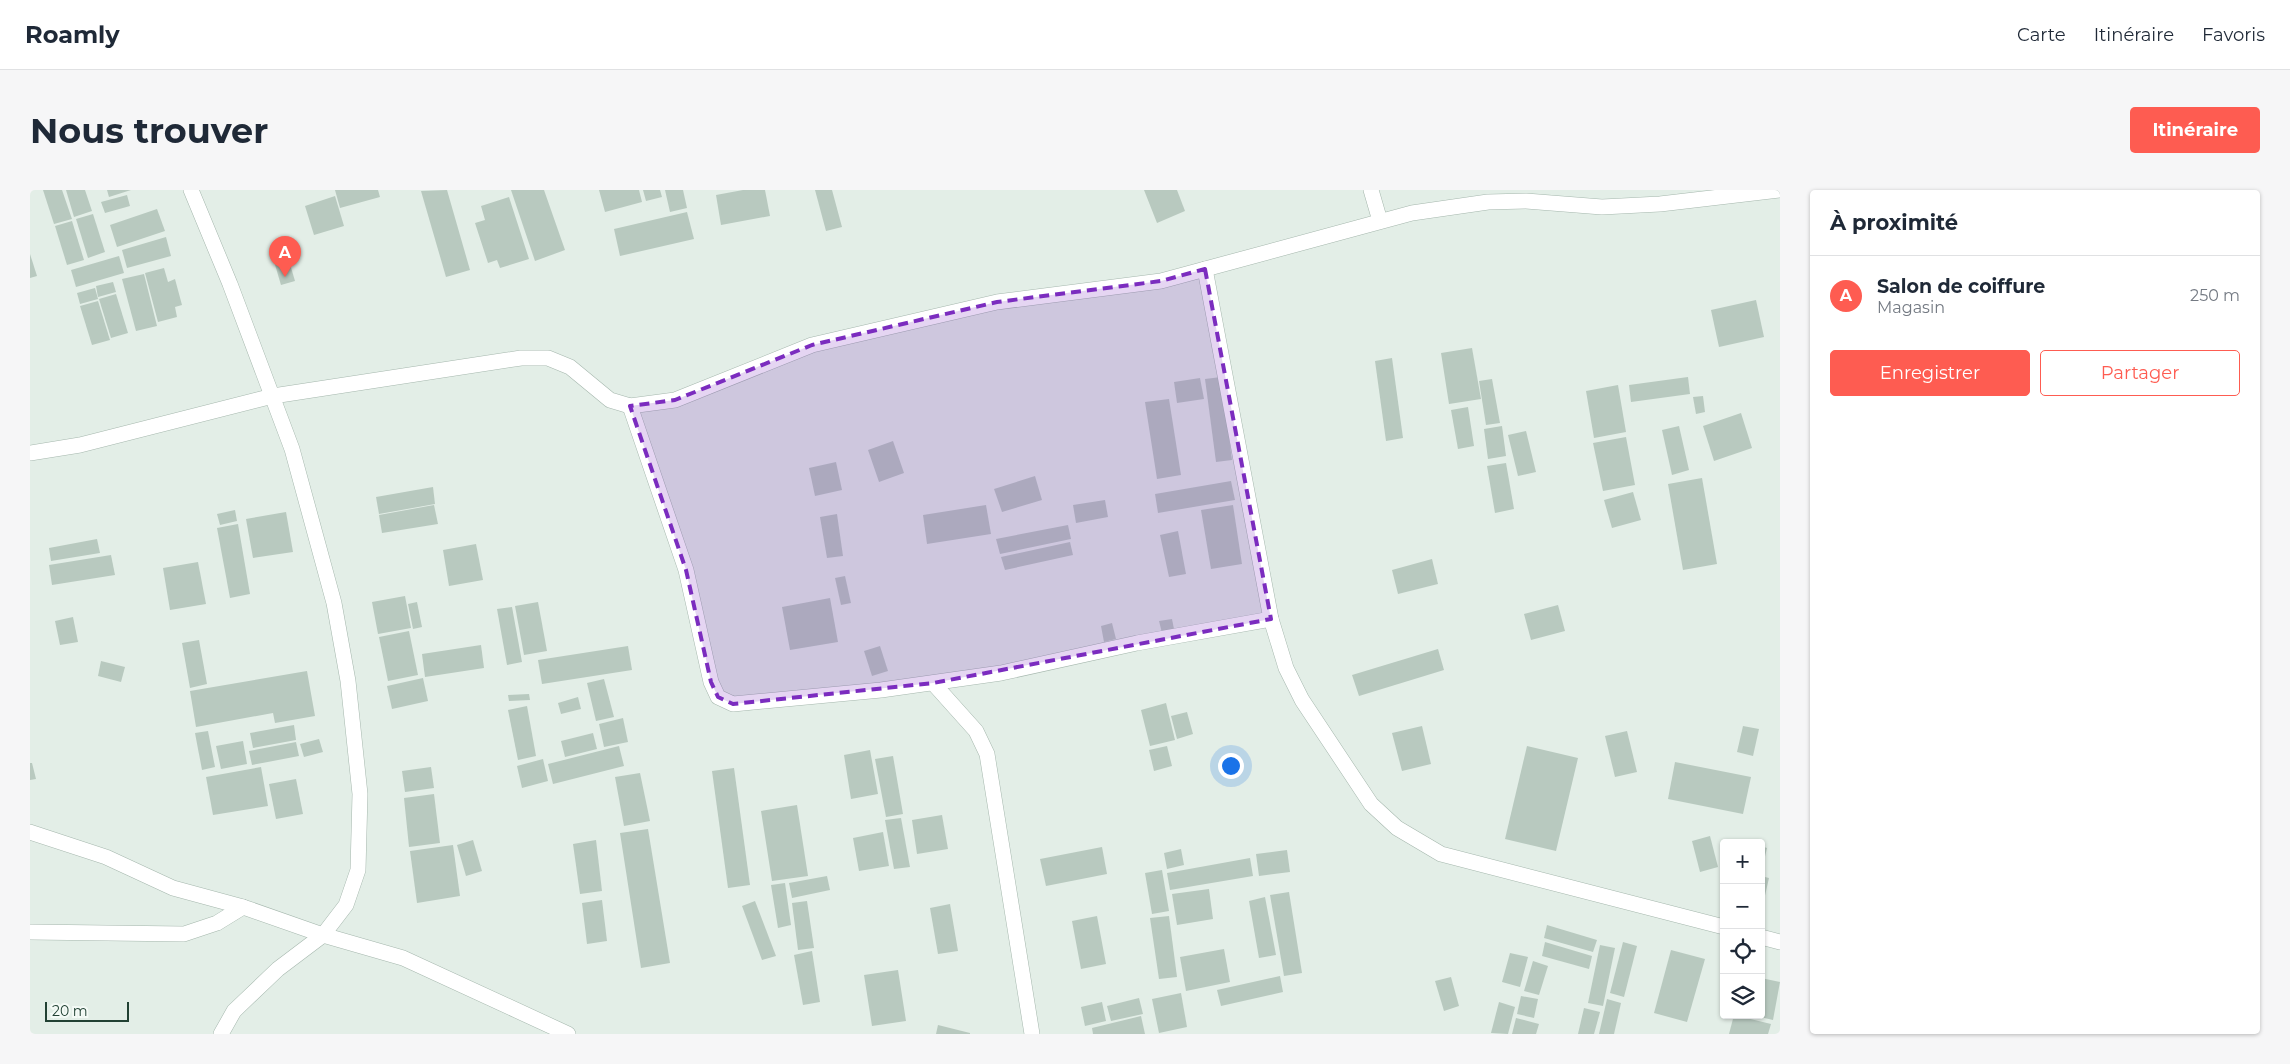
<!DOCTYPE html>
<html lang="fr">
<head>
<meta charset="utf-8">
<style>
	:root { --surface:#fff; --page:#f6f6f7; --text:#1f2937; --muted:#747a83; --line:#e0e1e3; --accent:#fe5c51 }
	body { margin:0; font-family:Montserrat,sans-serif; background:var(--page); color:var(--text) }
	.controls { position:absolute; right:15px; bottom:15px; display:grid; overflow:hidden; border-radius:5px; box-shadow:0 1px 4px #0004 }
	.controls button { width:45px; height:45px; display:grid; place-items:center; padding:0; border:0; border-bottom:1px solid var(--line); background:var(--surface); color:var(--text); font:25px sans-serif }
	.scale { position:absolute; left:15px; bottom:12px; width:84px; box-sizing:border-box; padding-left:5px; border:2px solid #214133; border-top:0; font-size:14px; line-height:18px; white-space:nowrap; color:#214133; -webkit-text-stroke:4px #f4faf6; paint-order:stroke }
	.you { position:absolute; left:1200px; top:575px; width:18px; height:18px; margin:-12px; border:4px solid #fff; border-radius:50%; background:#1a73e8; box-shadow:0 0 0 8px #1a73e833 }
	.badge { display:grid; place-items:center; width:32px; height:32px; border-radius:50%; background:var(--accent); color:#fff; font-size:16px; font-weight:700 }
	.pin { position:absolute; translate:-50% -41px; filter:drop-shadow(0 1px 2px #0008) }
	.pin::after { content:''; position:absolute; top:26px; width:18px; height:15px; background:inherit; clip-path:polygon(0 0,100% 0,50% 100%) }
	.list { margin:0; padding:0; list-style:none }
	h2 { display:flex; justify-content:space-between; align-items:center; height:65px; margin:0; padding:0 20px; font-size:21px }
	h2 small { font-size:16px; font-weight:400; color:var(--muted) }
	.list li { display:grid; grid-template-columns:32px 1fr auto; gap:15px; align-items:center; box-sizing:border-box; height:80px; padding:0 20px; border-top:1px solid var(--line) }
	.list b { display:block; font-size:19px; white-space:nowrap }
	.list p { margin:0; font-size:16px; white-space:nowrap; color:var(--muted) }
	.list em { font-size:16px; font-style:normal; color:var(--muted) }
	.actions { display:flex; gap:10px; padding:15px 20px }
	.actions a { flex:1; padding:11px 0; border:1px solid var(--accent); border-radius:5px; text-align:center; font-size:18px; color:var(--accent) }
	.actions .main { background:var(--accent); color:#fff }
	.icon { flex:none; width:28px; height:28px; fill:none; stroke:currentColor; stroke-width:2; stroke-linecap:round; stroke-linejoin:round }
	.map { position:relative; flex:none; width:1750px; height:844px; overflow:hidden; border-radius:5px }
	header { display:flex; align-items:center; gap:30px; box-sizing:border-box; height:70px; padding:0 25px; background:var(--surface); border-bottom:1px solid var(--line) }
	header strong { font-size:24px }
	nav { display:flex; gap:28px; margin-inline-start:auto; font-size:18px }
	.intro { display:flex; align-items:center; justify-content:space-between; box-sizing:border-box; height:120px; padding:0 30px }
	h1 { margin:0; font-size:35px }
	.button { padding:12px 22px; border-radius:5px; background:var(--accent); color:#fff; font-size:18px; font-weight:700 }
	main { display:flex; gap:30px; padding:0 30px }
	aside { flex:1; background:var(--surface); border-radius:5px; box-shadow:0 1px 4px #0004 }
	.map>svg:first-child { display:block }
	.building { fill:#b8c9bf }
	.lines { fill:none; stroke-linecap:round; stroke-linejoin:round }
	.minor-casing { stroke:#a5b7ad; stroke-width:16 }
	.minor { stroke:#fff; stroke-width:15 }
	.marked { fill:#7b2cbf; fill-opacity:0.2; stroke:#7b2cbf; stroke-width:4; stroke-dasharray:10 6; stroke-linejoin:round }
</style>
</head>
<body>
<header>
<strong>Roamly</strong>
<nav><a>Carte</a><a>Itinéraire</a><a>Favoris</a></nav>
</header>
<div class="intro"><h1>Nous trouver</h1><a class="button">Itinéraire</a></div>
<main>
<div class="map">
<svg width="1750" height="844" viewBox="0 0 1750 844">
	<rect width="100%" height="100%" fill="#e3eee7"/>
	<g class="building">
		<path d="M13,0H32L42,29L24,34Z"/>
		<path d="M36,0H55L62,21L44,27Z"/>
		<path d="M77,0H101L79,7Z"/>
		<path d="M305,0H348L350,7L310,18Z"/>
		<path d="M417,0L440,80L416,87L391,1Z"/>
		<path d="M481,0H514L535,60L505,71Z"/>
		<path d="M569,0H609L612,12L575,22Z"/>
		<path d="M613,0H630L632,7L616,11Z"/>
		<path d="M635,0H653L657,18L640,22Z"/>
		<path d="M713,0H735L740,26L691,35L686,5Z"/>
		<path d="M785,0H802L812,37L796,41Z"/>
		<path d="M1114,0H1147L1155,21L1127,33Z"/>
		<path d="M97,5L100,16L75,23L71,12Z"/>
		<path d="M305,6L314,36L284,45L275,16Z"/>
		<path d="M479,7L499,69L470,78L467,70L458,73L445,33L455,30L451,16Z"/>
		<path d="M127,19L135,41L87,57L80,35Z"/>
		<path d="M657,22L664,49L590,66L584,39Z"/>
		<path d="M63,24L75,62L58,68L46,29Z"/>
		<path d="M42,31L54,70L37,75L25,36Z"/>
		<path d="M136,47L141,66L97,78L92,60Z"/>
		<path d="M255,57L265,91L251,95L241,61Z"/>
		<path d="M0,64L7,86L0,88Z"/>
		<path d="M89,66L94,83L46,97L41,80Z"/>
		<path d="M134,78L138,92L145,89L152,115L145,117L147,127L128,132L115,83Z"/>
		<path d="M114,84L127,136L106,141L92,89Z"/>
		<path d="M83,92L86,102L68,107L66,96Z"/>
		<path d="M65,98L68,109L50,114L47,103Z"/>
		<path d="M86,104L98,143L81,148L69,109Z"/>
		<path d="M1726,110L1734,147L1689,157L1681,120Z"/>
		<path d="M68,111L80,150L62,155L50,116Z"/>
		<path d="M1442,158L1451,209L1419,214L1411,163Z"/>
		<path d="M1362,168L1373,248L1356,251L1345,171Z"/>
		<path d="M1191,187L1202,270L1186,272L1175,189Z"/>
		<path d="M1658,187L1660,204L1601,212L1599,195Z"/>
		<path d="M1170,188L1174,209L1147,213L1144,192Z"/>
		<path d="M1462,189L1470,233L1456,235L1449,191Z"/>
		<path d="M1588,195L1596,242L1564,248L1556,201Z"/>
		<path d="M1673,206L1675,222L1666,224L1663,207Z"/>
		<path d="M1139,209L1151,285L1127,289L1115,212Z"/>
		<path d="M1438,217L1444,256L1428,259L1421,220Z"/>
		<path d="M1711,223L1722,258L1684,271L1673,236Z"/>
		<path d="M1472,236L1476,266L1458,269L1454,239Z"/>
		<path d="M1649,236L1659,280L1642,285L1632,240Z"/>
		<path d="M1496,241L1506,282L1488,286L1478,245Z"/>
		<path d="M1596,247L1605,295L1573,301L1563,253Z"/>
		<path d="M863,251L874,283L849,292L838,260Z"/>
		<path d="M806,272L812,300L785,306L779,278Z"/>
		<path d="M1476,273L1484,319L1465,323L1457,276Z"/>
		<path d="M1005,286L1012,310L972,322L964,299Z"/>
		<path d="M1672,288L1687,374L1653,380L1638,294Z"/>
		<path d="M1201,291L1205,310L1128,323L1125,304Z"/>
		<path d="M403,297L405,314L349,324L346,307Z"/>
		<path d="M1603,302L1611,330L1582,338L1574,310Z"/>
		<path d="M1075,310L1078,327L1046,333L1043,315Z"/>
		<path d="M404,315L408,334L352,343L349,325Z"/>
		<path d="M956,315L961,344L897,354L893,325Z"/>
		<path d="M1203,315L1212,374L1181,379L1171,320Z"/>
		<path d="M205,320L207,331L190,335L187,324Z"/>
		<path d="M256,322L263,362L223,368L216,329Z"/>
		<path d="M807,324L813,366L797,368L790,327Z"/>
		<path d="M208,334L220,404L200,408L187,338Z"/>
		<path d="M1038,335L1041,349L970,364L966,349Z"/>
		<path d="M1148,341L1156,384L1139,387L1130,345Z"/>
		<path d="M67,349L70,363L21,371L19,358Z"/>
		<path d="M1040,352L1043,365L975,380L971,367Z"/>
		<path d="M446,354L453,390L419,396L413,360Z"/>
		<path d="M81,365L85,385L22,395L19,375Z"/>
		<path d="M1402,369L1408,394L1368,404L1362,380Z"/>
		<path d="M168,372L176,414L140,420L133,378Z"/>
		<path d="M815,386L821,413L811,415L805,388Z"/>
		<path d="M375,406L381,438L348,444L342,412Z"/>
		<path d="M800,408L808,452L760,460L752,417Z"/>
		<path d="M387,412L392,437L383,439L378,414Z"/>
		<path d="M508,412L517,461L494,465L485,416Z"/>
		<path d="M1528,415L1535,441L1501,450L1494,424Z"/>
		<path d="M482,417L492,472L477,475L467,419Z"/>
		<path d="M43,427L48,452L30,455L25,431Z"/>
		<path d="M1142,429L1145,444L1133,447L1129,431Z"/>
		<path d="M1082,433L1086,449L1074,452L1071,436Z"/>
		<path d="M379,441L388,485L358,491L349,447Z"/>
		<path d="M169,450L177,494L160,498L152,453Z"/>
		<path d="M451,455L454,478L395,487L392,464Z"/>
		<path d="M598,456L602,480L512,494L508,470Z"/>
		<path d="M850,456L858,481L842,486L834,461Z"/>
		<path d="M1408,459L1414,480L1329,506L1322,485Z"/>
		<path d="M71,471L95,477L91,492L68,486Z"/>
		<path d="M277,481L285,526L245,533L243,523L166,537L160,501Z"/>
		<path d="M393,488L398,511L362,519L357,496Z"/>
		<path d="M574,489L584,527L566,531L557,493Z"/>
		<path d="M499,504L500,510L479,511L478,505Z"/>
		<path d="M548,507L551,519L531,524L528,513Z"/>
		<path d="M1136,513L1145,550L1120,556L1111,520Z"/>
		<path d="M497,516L506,566L488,570L478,520Z"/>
		<path d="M1157,522L1163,544L1147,549L1141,526Z"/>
		<path d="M593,528L598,552L574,557L569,534Z"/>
		<path d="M264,535L266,550L223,558L220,543Z"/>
		<path d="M1392,536L1401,574L1372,581L1362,543Z"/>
		<path d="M1713,536L1729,539L1723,566L1707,562Z"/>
		<path d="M178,541L185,577L172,580L165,543Z"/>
		<path d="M1597,541L1607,582L1585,587L1575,546Z"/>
		<path d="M563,543L567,559L535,567L531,551Z"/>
		<path d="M289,549L293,562L274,567L270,554Z"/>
		<path d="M213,551L217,574L191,579L186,556Z"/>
		<path d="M266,552L269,566L222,575L219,561Z"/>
		<path d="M589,556L594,576L523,594L518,574Z"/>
		<path d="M1137,556L1142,576L1124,581L1119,560Z"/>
		<path d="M1497,556L1548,568L1526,661L1475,649Z"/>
		<path d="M840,560L848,604L821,609L814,565Z"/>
		<path d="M863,566L873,624L856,627L845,569Z"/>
		<path d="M513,569L518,591L492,598L487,576Z"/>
		<path d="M1645,572L1721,587L1713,624L1638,609Z"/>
		<path d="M0,573H2L6,589L0,590Z"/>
		<path d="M231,577L238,616L183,625L176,587Z"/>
		<path d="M401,577L404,598L375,602L372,581Z"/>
		<path d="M704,578L720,695L698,698L682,581Z"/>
		<path d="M610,583L620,631L594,636L585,587Z"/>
		<path d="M266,589L273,624L246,629L239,594Z"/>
		<path d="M404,604L410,653L379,657L374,608Z"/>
		<path d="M767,615L778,686L742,691L731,621Z"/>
		<path d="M912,625L918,659L887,664L882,630Z"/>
		<path d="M871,628L880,677L864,679L855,630Z"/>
		<path d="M618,639L640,773L611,778L590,643Z"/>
		<path d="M853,642L859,676L829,681L823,648Z"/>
		<path d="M1680,646L1688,677L1670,682L1662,651Z"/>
		<path d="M443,650L452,681L436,686L427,655Z"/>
		<path d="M566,650L572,701L550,704L543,654Z"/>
		<path d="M423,655L430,706L387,713L380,661Z"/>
		<path d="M1731,656L1737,658L1732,679H1731Z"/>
		<path d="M1072,657L1077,684L1016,696L1010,669Z"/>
		<path d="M1151,659L1154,675L1137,679L1134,663Z"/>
		<path d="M1257,660L1260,682L1229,686L1226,664Z"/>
		<path d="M1220,668L1223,686L1140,700L1137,683Z"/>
		<path d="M1132,680L1139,721L1122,724L1115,683Z"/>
		<path d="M797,686L800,700L762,708L759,693Z"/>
		<path d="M1731,686L1739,688L1734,710L1731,709Z"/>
		<path d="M755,693L761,735L748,738L741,695Z"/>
		<path d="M1179,699L1183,729L1147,735L1142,704Z"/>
		<path d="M1259,702L1272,783L1254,786L1240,705Z"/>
		<path d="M1235,707L1246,765L1229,768L1219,711Z"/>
		<path d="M572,710L577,751L557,754L552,713Z"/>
		<path d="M725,711L746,766L732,770L712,716Z"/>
		<path d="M777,711L784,758L768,760L762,713Z"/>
		<path d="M920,714L928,761L908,764L900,718Z"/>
		<path d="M1067,726L1076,774L1051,779L1042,731Z"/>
		<path d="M1139,726L1147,787L1129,789L1120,728Z"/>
		<path d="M1517,735L1567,750L1563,762L1514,748Z"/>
		<path d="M1515,752L1562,766L1559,779L1512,766Z"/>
		<path d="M1593,752L1607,756L1594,807L1580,803Z"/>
		<path d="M1570,755L1585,758L1573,816L1558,813Z"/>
		<path d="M1194,759L1200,792L1156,801L1150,767Z"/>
		<path d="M1641,760L1675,769L1657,832L1624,823Z"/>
		<path d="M782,761L790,812L773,815L764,765Z"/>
		<path d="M1480,763L1498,767L1490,797L1472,792Z"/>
		<path d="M1503,771L1518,776L1509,805L1494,801Z"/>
		<path d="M868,780L876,831L842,836L834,785Z"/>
		<path d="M1250,786L1253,802L1191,816L1187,800Z"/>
		<path d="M1421,787L1429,816L1414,821L1405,791Z"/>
		<path d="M1731,788L1750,792L1743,830L1726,826L1731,825Z"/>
		<path d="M1151,803L1157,837L1129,843L1122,809Z"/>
		<path d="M1491,806L1508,809L1504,828L1487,824Z"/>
		<path d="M1109,808L1113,824L1081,831L1077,816Z"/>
		<path d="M1577,809L1591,813L1584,844H1569Z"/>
		<path d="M1072,812L1076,831L1055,836L1051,817Z"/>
		<path d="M1469,812L1485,817L1478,844L1461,843Z"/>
		<path d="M1554,818L1570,822L1564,844H1548Z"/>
		<path d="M1704,825L1741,834L1738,844H1699Z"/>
		<path d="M1111,826L1115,844H1063L1062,838Z"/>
		<path d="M1486,828L1509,834L1506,844H1482Z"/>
		<path d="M908,835L940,843V844H906Z"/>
	</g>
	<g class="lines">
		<g class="minor-casing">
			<g id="minor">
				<path d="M161,0L200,94L262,259L304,413L318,491L330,604L328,680L316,715L293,745L248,779L204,821L191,844"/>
				<path d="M1341,0L1350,31"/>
				<path d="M1175,79L1241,429L1256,478L1272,510L1341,614L1367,638L1411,664L1694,737"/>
				<path d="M600,216L656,380L681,492L688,507L703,514L851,500L971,483L1107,453L1241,429"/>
				<path d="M0,263L50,255L243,206L491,168H518L540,177L580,210L600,216L645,210L782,155L967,112L1131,91L1382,23L1458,12L1496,11L1572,17L1630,14L1749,0"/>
				<path d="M903,493L946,541L957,564L1002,844"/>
				<path d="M0,642L76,667L143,698L213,717L293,745L373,768L538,844"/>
				<path d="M0,742L154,744L187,733L213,717"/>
				<path d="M1731,747L1750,752"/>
			</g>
		</g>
		<use href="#minor" class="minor"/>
	</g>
	<path class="marked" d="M1175,79L1241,429L903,493L703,514L688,507L681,492L656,380L600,216L645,210L782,155L967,112L1131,91Z"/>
</svg>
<div class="controls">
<button>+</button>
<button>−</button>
<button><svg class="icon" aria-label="locate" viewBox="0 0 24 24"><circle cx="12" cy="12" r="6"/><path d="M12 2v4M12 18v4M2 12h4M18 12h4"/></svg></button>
<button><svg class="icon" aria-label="layers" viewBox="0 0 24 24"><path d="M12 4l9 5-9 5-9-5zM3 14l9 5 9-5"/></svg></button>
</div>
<div class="scale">20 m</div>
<div class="you"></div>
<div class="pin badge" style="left:255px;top:87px">A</div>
</div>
<aside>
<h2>À proximité<small></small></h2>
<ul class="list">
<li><span class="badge">A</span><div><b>Salon de coiffure</b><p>Magasin</p></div><em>250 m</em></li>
</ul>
<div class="actions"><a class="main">Enregistrer</a><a>Partager</a></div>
</aside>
</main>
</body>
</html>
